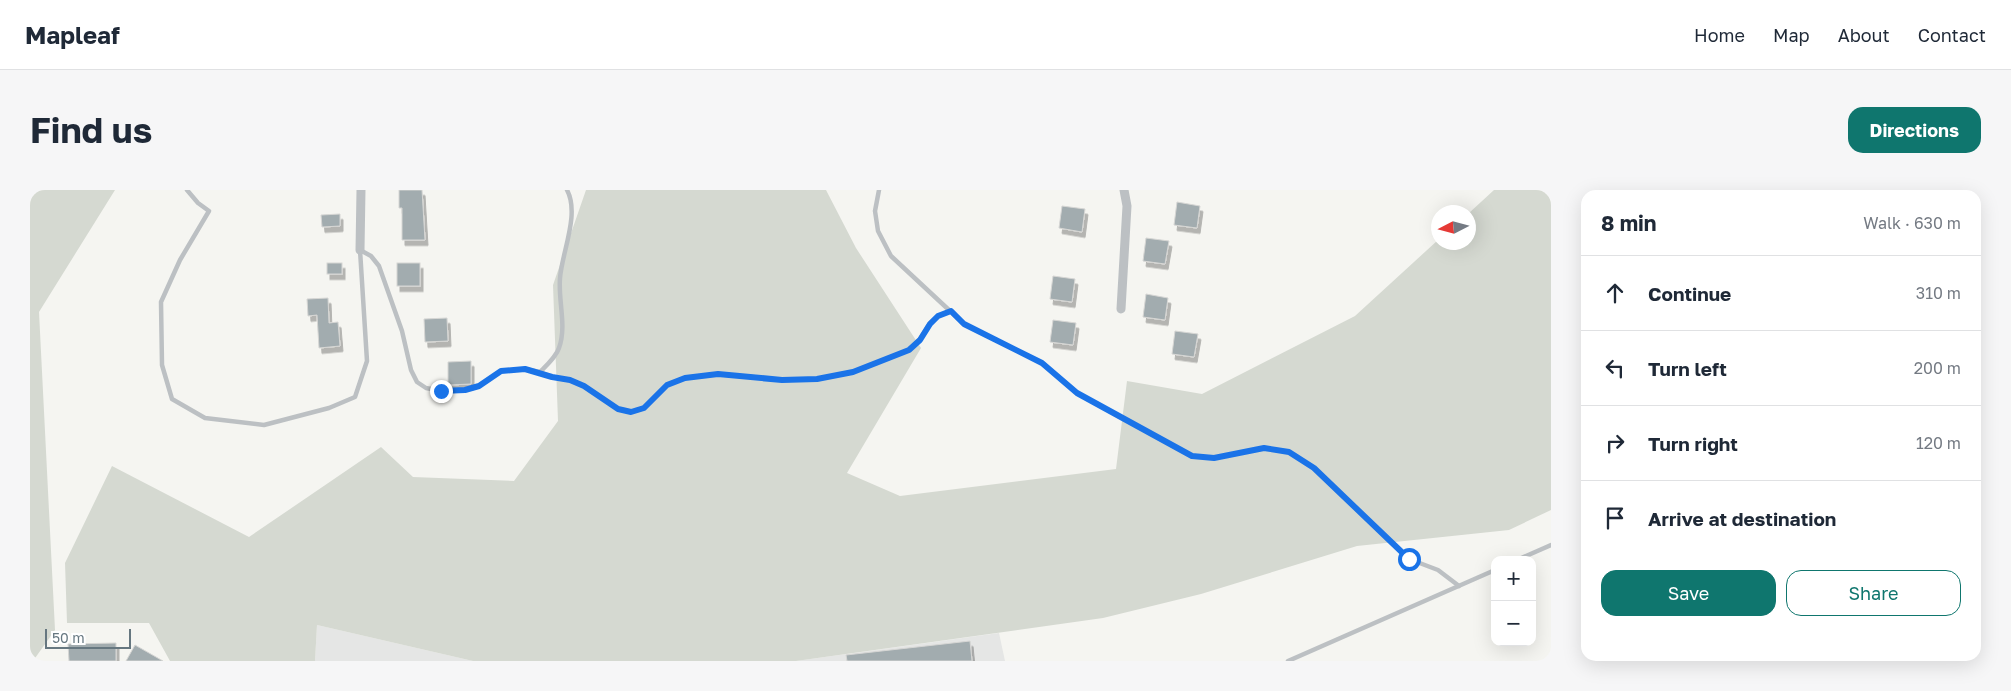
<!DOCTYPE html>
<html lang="en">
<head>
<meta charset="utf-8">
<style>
	:root { --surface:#fff; --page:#f6f6f7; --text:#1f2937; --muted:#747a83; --line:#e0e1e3; --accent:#0f766e }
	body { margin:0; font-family:"Golos Text",sans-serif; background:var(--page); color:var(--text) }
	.controls { position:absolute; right:15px; bottom:15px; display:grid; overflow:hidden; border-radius:10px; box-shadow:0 5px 20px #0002 }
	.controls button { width:45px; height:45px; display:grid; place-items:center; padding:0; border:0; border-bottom:1px solid var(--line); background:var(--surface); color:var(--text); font:25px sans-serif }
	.compass { position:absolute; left:1401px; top:15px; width:45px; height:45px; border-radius:50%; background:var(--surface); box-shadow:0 5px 20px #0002; rotate:264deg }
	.scale { position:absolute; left:15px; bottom:12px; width:86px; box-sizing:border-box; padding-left:5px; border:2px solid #667780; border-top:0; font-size:14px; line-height:18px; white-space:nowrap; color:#667780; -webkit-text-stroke:4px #fff; paint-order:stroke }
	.stop { position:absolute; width:15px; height:15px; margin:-11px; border:4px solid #1a73e8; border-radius:50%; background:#fff }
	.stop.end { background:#1a73e8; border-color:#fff; box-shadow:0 1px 5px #0008 }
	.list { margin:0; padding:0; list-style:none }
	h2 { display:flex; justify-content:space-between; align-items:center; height:65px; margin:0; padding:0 20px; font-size:21px }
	h2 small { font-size:16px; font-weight:400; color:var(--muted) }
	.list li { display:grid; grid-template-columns:32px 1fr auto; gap:15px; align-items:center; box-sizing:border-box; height:75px; padding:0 20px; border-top:1px solid var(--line) }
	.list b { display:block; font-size:19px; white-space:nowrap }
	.list em { font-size:16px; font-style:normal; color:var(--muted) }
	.actions { display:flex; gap:10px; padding:15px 20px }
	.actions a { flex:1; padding:11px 0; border:1px solid var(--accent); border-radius:15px; text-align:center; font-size:18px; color:var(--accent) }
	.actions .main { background:var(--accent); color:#fff }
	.icon { flex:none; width:28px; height:28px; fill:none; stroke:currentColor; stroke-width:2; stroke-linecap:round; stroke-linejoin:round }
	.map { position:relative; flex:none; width:1521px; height:471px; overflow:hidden; border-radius:15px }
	header { display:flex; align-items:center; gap:30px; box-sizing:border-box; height:70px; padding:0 25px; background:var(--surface); border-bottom:1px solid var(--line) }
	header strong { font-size:24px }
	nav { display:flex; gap:28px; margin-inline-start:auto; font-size:18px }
	.intro { display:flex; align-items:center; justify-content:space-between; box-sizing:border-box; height:120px; padding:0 30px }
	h1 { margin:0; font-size:35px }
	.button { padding:12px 22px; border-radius:15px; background:var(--accent); color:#fff; font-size:18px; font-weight:700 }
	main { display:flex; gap:30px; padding:0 30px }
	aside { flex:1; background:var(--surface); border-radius:15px; box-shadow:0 5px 20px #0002 }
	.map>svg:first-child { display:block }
	.built { fill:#e5e6e5 }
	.green { fill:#d5d9d1 }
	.building { fill:#a2acaf; stroke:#d6d6d4; filter:url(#shadow) }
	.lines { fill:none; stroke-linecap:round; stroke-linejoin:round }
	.lane { stroke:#bcc0c3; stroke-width:4.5 }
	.street { stroke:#bcc0c3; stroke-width:9 }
	.route { stroke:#1a73e8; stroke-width:6 }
</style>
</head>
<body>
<header>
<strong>Mapleaf</strong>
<nav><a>Home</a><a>Map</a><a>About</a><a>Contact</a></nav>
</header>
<div class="intro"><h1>Find us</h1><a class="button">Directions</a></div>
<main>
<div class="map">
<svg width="1521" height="471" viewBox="0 0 1521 471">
	<defs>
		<filter id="shadow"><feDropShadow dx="3" dy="5.5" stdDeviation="0" flood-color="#0004"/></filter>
	</defs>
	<rect width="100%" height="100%" fill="#f5f5f1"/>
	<g class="built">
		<path d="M287,435L443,471H285Z"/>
		<path d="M969,443L975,471H766Z"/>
	</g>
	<g class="green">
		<path d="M0,0H85L9,122L25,440L3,471H0Z"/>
		<path d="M556,0H796L826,58L891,158L817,283L870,306L1086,279L1097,191L1172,204L1325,126L1408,50V52H1438L1439,23L1464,0H1521V320L1479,340L1327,356L1171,404L1073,428L766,471H443L287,435L285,471H140L119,433H37L35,373L82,276L219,347L351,257L383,287L484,291L528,231L523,95Z"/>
	</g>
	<g class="building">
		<path d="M369,0H392L395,50H372V18H369Z"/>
		<path d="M1147,12L1170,16L1167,38L1144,35Z"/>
		<path d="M1032,16L1055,19L1052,42L1029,38Z"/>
		<path d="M310,24V36L292,37L291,25Z"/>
		<path d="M1116,48L1139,51L1135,74L1113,71Z"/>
		<rect x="297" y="73" width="15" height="11"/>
		<rect x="367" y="73" width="23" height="23"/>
		<path d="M1023,86L1045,89L1042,112L1020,109Z"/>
		<path d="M1116,104L1138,108L1135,130L1113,127Z"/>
		<path d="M298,108L299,133L308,132L310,156L289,158L287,125L278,126L277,109Z"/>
		<path d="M417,128L418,151L395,152L394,129Z"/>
		<path d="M1023,130L1046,133L1043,155L1020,152Z"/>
		<path d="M1145,141L1168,144L1164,167L1142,164Z"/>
		<path d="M441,171V194L418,195V172Z"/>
		<path d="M940,451L942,471H817L816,465Z"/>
		<path d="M86,453V471H39L38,454Z"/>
		<path d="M105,455L133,471H96Z"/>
	</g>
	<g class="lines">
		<g class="lane">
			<path d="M157,0L168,13L179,21L150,70L131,112L132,175L142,209L175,228L234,235L299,218L325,207L337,171L330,60"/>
			<path d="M849,0L845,21L848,41L861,66L934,134L1012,173L1047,203L1161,266L1184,268L1234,258L1259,262L1284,278L1379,369L1408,380L1429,396"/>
			<path d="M330,60L341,66L349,76L372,141L381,180L387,192L396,198L411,201L435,200L449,196L471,181L495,179L510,182L522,187L540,190L554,196L588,219L601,222L614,218L637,195L655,188L688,184L752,190L787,189L823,182L879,160L890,149L900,133L908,126L921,121"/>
			<path d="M510,182C517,175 526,167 529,158C537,136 528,111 530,88C532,62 550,24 537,0"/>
			<path d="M1487,370L1521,355"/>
			<path d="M1258,471L1465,380"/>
		</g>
		<g class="street">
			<path d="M330,60L331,0"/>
			<path d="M1091,119L1097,16L1094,0"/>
		</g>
	</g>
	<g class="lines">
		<path class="route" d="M411,201L435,200L449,196L471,181L495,179L522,187L540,190L554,196L588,219L601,222L614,218L637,195L655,188L688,184L752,190L787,189L823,182L879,160L890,150L900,134L908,126L921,121L934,134L1012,173L1047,203L1162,266L1184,268L1234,258L1259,262L1284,278L1379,369"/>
	</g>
</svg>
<div class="controls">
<button>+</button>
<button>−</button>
</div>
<svg class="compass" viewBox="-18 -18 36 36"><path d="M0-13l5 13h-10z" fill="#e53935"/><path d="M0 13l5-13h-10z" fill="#747a83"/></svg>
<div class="scale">50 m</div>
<div class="stop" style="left:1379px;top:369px"></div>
<div class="stop end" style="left:411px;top:201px"></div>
</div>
<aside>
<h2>8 min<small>Walk · 630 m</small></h2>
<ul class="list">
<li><svg class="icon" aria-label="ahead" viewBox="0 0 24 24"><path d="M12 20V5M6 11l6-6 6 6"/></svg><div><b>Continue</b></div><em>310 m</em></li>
<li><svg class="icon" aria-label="left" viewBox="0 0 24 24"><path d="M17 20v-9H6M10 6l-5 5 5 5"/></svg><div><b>Turn left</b></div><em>200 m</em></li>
<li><svg class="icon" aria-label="right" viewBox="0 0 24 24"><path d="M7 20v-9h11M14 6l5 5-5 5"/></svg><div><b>Turn right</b></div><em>120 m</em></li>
<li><svg class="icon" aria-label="arrive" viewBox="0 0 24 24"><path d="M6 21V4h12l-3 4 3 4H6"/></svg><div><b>Arrive at destination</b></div></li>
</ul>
<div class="actions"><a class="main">Save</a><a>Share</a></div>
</aside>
</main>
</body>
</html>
